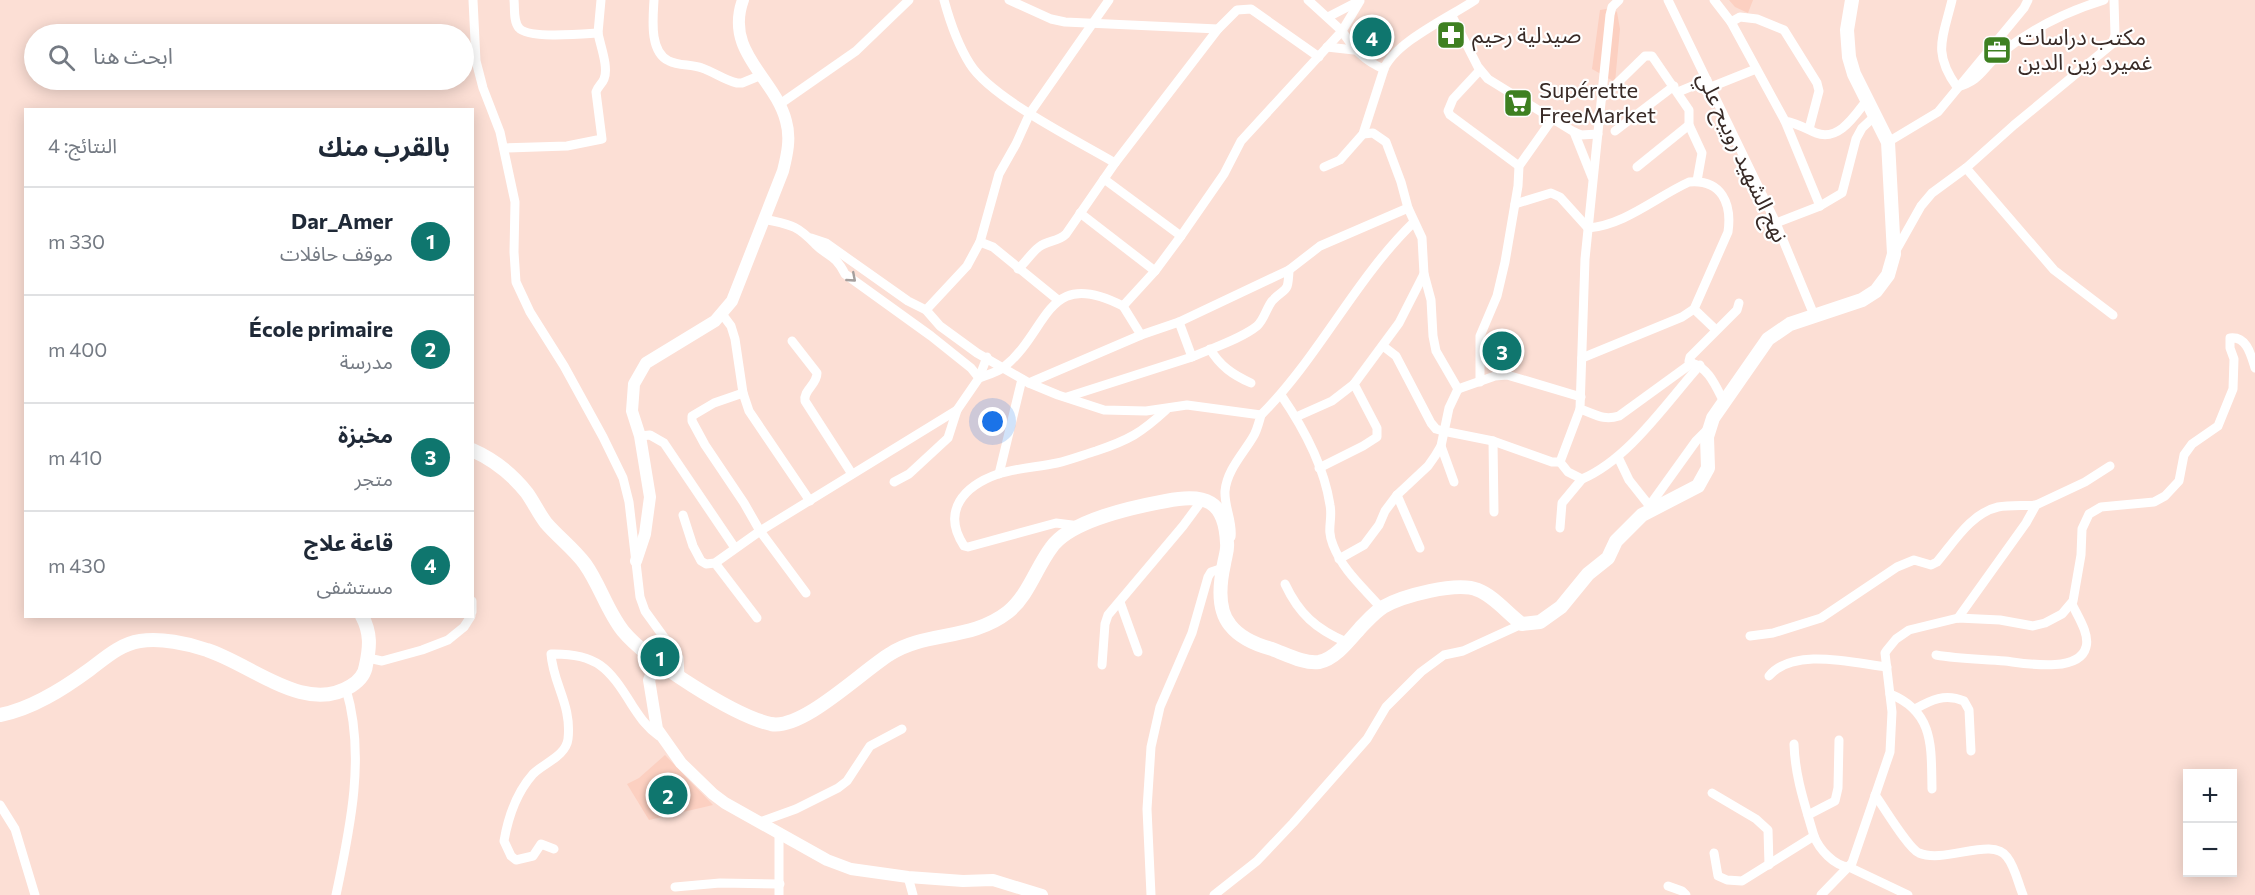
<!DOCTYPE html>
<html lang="ar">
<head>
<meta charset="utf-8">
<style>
	:root { --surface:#fff; --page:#f6f6f7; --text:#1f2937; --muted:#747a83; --line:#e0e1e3; --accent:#0f766e }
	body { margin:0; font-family:Commissioner,"Noto Sans Arabic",sans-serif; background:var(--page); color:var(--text); direction:rtl }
	.controls { position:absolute; right:18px; bottom:18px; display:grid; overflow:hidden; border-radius:0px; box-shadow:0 3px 15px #0003 }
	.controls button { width:54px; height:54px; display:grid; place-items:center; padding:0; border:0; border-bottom:2px solid var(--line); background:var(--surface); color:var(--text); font:30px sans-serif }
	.you { position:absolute; left:993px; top:422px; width:21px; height:21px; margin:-15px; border:4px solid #fff; border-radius:50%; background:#1a73e8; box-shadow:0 0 0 9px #1a73e833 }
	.badge { display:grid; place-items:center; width:39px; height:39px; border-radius:50%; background:var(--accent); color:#fff; font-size:20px; font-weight:700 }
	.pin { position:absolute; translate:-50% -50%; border:3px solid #fff; box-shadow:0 2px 6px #0006 }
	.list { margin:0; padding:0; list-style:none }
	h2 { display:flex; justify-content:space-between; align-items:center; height:78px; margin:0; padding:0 24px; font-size:26px }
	h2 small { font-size:20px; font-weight:400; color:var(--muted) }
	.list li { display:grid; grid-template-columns:39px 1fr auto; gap:18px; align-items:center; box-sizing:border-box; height:108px; padding:0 24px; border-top:2px solid var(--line) }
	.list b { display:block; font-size:22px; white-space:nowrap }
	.list p { margin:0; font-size:20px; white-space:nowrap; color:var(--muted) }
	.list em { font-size:20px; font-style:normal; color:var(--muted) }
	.icon { flex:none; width:33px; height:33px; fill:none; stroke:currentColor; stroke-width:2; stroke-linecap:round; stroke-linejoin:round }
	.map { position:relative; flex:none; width:2255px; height:895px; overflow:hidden; direction:ltr }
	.search { position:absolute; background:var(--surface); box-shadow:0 3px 15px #0003; left:24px; top:24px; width:450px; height:66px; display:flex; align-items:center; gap:15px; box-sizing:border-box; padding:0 21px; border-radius:33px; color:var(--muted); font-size:22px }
	.panel { position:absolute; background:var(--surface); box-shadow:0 3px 15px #0003; left:24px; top:108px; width:450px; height:510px; border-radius:0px; direction:rtl }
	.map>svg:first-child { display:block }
	.built { fill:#fcd0c1 }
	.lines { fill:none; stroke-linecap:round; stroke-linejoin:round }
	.minor { stroke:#fff; stroke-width:9 }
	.tertiary { stroke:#fff; stroke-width:12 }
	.secondary { stroke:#fff; stroke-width:14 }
	.oneway { stroke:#a59f9d }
	.labels { text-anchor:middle; stroke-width:4.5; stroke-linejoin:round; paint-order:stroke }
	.poi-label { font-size:22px; fill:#382a26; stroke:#fff; text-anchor:start }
	.street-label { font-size:22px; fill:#382a26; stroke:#fff }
</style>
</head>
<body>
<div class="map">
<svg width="2255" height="895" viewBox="0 0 2255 895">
	<rect width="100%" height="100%" fill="#fcdfd5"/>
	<g class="built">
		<path d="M1729,0H1753L1748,13L1735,7Z"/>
		<path d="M1612,8L1617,12L1620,29L1615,82L1592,69L1600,10Z"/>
		<path d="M1365,26L1385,35L1380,46L1367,52L1358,39Z"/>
		<path d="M665,755L713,805L649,820L627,784L639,778Z"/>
	</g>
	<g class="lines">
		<g class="minor">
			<path d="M473,0L476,61L483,88L500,132L515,202L514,252L516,282L530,312L564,366L603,437L623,478L629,502L640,597L645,611L679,658L680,677"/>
			<path d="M514,0C515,8 513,21 519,28C528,39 583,34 598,33L601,0"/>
			<path d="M654,0C653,18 649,52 669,61C679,66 691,64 702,68C714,72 724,80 737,83H742L759,76"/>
			<path d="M944,0C950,22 958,45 970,64C991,98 1078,141 1115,163"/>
			<path d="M1009,0L1051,19L1065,22L1218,29"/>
			<path d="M1619,0L1612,7L1610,15L1585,259L1580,409C1595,414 1603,421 1619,416L1692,363C1709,368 1716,387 1724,402"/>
			<path d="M1668,0L1776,223L1814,315"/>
			<path d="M1714,0L1731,22L1785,121C1796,123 1805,128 1816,133C1839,142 1855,115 1867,100"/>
			<path d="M1952,0C1943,38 1932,52 1957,87C1982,80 1982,68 2000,54C2030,30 2068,11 2104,0"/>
			<path d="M1360,1L1342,31C1353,48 1364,61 1384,69C1395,42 1450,17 1475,0"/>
			<path d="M1452,16L1478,67L1488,79L1574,132L1581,135L1598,134"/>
			<path d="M1328,17L1359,1"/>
			<path d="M1731,22L1740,17L1757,19L1784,30L1817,83L1819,91L1809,129"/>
			<path d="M1327,47L1354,50"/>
			<path d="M1480,70L1453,99L1448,111L1450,115L1519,166"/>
			<path d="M1711,87L1756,69"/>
			<path d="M1678,92L1707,80"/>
			<path d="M1603,97L1645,56H1652L1689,110V125L1702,153L1697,181"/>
			<path d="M780,104L856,51L909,0"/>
			<path d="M1785,121L1820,206"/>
			<path d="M1615,131L1674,86"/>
			<path d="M1574,132L1592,177"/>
			<path d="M1888,142L1938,112L2024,8L2028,0"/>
			<path d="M504,148L567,146L602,139L596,92C598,86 602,84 604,79C609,67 600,45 598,33"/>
			<path d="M1324,167L1340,160L1363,134L1384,69"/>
			<path d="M1637,167L1689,125"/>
			<path d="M1966,168L2054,270L2113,315"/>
			<path d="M1104,179L1181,236"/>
			<path d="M1515,204L1551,193L1560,197L1588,228C1625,225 1656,197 1689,182C1722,179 1732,204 1728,232L1694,309L1682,317L1582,358"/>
			<path d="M1080,213L1155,271"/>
			<path d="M764,219C790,225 796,224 815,244C828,257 835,254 845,274L931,336L971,368L979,378C987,375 998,372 1004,367C1050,330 1045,266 1123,306L1155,271L1181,236L1224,174L1241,141L1342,31L1308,0"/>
			<path d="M1776,223L1820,206L1842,193L1856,139L1862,128L1876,115"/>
			<path d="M811,238L826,243L908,301L926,310L940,326L977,353L1029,383L1058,395L1104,410L1146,411L1187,405L1261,415C1259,422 1257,431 1253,437C1243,454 1227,470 1225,491C1224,507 1233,521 1231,537"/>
			<path d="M980,242L999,174L1016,144L1030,113L1109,0"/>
			<path d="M1894,254L1921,206L1932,193L1966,168L2014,125L2112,44L2115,35L2114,0"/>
			<path d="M1018,269C1026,262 1031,253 1039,247C1048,240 1058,242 1066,234L1115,163L1218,29L1237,10L1251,9L1319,57"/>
			<path d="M1694,309L1716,330"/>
			<path d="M926,310L967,266L980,242L993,247L1058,300"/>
			<path d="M722,314L731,326L735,339L743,393L749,411L810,501"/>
			<path d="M1141,335L1179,322L1289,270L1320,246L1408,208"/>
			<path d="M792,341L817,373C817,385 803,390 805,401L852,474"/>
			<path d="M1383,346L1396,356L1431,423L1436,429L1443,431L1493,441L1552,462H1560L1580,409"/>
			<path d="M1210,349C1220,366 1233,375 1251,383"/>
			<path d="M1192,357C1212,348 1241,339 1257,326C1264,320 1266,309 1272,301C1286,286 1288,295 1289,270"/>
			<path d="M1692,363L1689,361L1690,357L1737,310L1739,303"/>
			<path d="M1480,382V336L1497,296L1505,262L1518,186L1519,166L1553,118"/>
			<path d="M1029,383L1141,335L1123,306"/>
			<path d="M1458,389L1495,376L1507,375L1581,397"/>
			<path d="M743,393L714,403L692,416V421L705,445L744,503L760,531L806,593"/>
			<path d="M1281,395C1303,427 1324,466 1330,505C1333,521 1326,528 1333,545C1343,571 1364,588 1381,608"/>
			<path d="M1067,397L1192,357L1179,322"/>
			<path d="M1261,415C1319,357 1355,279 1414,222"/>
			<path d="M1296,417L1332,401L1354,384L1399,323L1424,274"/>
			<path d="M640,436L650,435L664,443L735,548"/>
			<path d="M1493,441L1494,512"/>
			<path d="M1441,446L1454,482"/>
			<path d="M1618,457L1629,480L1652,509"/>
			<path d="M1560,462L1568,472L1582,479C1629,459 1666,403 1700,365"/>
			<path d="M1319,468L1363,446L1377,437V428L1354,384"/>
			<path d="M999,474L1022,379"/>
			<path d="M894,482L909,474L948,438L957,410"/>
			<path d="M1397,495L1420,548"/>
			<path d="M1650,505L1696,441L1708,429"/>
			<path d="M683,515L693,546L701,561L706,564L715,563L760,531L957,410L979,378L987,357"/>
			<path d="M1080,526L1056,523L968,547L964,546C941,511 964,486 998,474C1017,468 1038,467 1057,463C1070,460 1083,455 1096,451C1129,440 1141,433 1166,410"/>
			<path d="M1560,528L1562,503L1582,479"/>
			<path d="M1339,559L1364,545L1379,525L1385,511L1397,495L1428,466L1435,456L1441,446L1449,408L1458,389L1436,351L1433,336L1431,300L1424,274L1422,238L1408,208L1401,182L1386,142L1373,133L1363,134"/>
			<path d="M715,563L757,618"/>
			<path d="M1285,584C1299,614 1316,629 1346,642"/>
			<path d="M472,601V612"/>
			<path d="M1120,602L1138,652"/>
			<path d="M1958,618L2026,523L2036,505L2085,482L2110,466"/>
			<path d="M1750,636L1773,633L1821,618L1897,567L1914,560L1931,565L1937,562C1954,542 1971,513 1998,507C2010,505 2024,506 2036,505"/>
			<path d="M1936,655C1959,659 1982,659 2005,661C2023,663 2079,674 2086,647C2090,634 2077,615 2072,604"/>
			<path d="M368,658L382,661L422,650L448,640L464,627L471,616"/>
			<path d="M1102,665L1105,624L1108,615L1183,526L1203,499"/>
			<path d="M1769,676C1793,647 1853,663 1887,667"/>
			<path d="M1890,694C1935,712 1931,748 1932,789"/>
			<path d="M1915,709C1931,700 1945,693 1964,701L1969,710L1971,751"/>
			<path d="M1794,744C1795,777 1805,805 1814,836"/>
			<path d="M1712,793L1756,819L1768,830L1769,865"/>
			<path d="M1875,795C1884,807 1908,848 1919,853C1945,864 1993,836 2007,857C2015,867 2018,883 2023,895"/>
			<path d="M0,805L15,829L35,895"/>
			<path d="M1808,815L1835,801L1838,788L1839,740"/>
			<path d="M760,822L796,809L838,788L847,781L870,746L902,729"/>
			<path d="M779,834V895"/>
			<path d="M554,849L541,844L533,856L516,860L511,856L504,841C508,818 517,792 533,774C544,763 566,756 568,739C572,705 553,684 551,654C597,653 609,668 632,705C640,717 647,728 659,736"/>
			<path d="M1714,853L1718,876L1727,880L1742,881L1814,836C1819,849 1834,866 1849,867L1908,895"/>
			<path d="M908,877L913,895"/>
			<path d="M1668,886L1682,891L1686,895"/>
			<path d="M675,887L720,883L780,884"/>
			<path d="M336,895C350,829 366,755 346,689"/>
			<path d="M1151,895L1147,809L1151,747L1160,707L1192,633L1208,577L1211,572L1223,568"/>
			<path d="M1214,895L1257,861L1293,823L1367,739L1386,707L1421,672L1444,655L1463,651L1522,624"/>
			<path d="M1821,895L1852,863L1890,752L1892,712L1885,653L1887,650L1896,639L1909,630L1958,618L2000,620L2033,626L2045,623L2062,614L2073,601L2081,555L2082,529L2089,514L2101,507L2154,502L2165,496L2179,481L2184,455L2192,444L2218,426L2233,389L2234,359L2230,348V338C2247,336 2251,355 2255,368"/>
		</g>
		<g class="tertiary">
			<path d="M636,561L645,534L650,497L640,436L632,411L634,384L646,363L715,321L732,301L783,171C787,155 791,138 786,121C775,78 724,52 743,0"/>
			<path d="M657,661L649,680L657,729L681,763L713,794L725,803L827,860L851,869L908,877L963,881L993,880L1042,895"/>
		</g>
		<g class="secondary">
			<path d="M472,450C495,460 512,474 527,493C534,503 539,514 546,523C558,537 574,549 585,564C600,585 607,611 623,631C647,660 734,716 771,724C803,730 862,671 890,654C925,631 971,641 1008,612C1028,596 1036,568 1051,548C1070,520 1134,507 1166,501C1205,493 1225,500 1227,543C1228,550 1225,557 1224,564C1220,582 1217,609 1230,625C1240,638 1257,645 1272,649C1286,654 1304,664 1319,662C1336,659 1351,638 1362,626C1368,620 1375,612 1383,607C1402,596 1457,581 1478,590C1494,596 1508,614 1522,624L1540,622L1561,607L1588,574L1608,558L1616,541L1642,515L1698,486L1708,468L1707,437L1713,418L1768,339L1790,324L1862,300L1876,291L1888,275L1894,254L1888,142L1854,74L1849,57L1847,30L1852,0"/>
			<path d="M0,715C32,709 63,689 89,670C105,658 120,644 140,641C161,638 187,643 207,650C251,664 305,715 351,686C359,681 365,674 366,665C370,647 371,633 362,616"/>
		</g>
	</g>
	<defs><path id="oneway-chevron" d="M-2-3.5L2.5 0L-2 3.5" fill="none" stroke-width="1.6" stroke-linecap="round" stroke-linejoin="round" transform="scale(1.5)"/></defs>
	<use class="oneway" href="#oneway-chevron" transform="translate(852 278) rotate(41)"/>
	<defs>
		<g id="pharmacy-square" transform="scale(1.5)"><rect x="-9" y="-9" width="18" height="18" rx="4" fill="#3e8021" stroke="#fff"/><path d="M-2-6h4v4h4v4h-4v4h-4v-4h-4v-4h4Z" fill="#fff"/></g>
		<g id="office-square" transform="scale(1.5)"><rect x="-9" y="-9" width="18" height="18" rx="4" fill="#3e8021" stroke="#fff"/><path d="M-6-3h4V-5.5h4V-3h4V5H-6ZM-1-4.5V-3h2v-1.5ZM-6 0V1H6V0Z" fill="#fff"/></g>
		<g id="supermarket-square" transform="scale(1.5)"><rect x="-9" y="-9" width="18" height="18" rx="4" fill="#3e8021" stroke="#fff"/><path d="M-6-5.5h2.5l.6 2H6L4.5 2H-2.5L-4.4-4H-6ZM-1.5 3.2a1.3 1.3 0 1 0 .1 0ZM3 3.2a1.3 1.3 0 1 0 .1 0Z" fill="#fff"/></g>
	</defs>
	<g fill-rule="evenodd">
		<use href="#pharmacy-square" x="1451" y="35"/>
		<use href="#office-square" x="1997" y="50"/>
		<use href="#supermarket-square" x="1518" y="103"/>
	</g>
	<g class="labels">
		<g class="poi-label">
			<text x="1472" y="43">صيدلية رحيم</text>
			<text x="2018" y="45">مكتب دراسات<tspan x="2018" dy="25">غميرد زين الدين</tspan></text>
			<text x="1539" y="98">Supérette<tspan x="1539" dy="25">FreeMarket</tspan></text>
		</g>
		<g class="street-label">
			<text transform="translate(1743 157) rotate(65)" y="8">نهج الشهيد رويبح علي</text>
		</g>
	</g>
</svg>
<div class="controls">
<button>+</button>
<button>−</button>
</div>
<div class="you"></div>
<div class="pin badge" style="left:660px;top:657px">1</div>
<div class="pin badge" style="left:668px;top:795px">2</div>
<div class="pin badge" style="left:1502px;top:351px">3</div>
<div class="pin badge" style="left:1372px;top:37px">4</div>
<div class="search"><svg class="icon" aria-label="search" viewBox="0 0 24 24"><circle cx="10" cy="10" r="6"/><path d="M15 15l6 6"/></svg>ابحث هنا</div>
<section class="panel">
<h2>بالقرب منك<small>النتائج: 4</small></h2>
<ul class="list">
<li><span class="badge">1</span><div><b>Dar_Amer</b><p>موقف حافلات</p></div><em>330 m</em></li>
<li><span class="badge">2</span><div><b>École primaire</b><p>مدرسة</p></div><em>400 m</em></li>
<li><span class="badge">3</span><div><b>مخبزة</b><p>متجر</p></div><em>410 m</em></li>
<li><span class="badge">4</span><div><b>قاعة علاج</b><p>مستشفى</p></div><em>430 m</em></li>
</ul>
</section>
</div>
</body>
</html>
